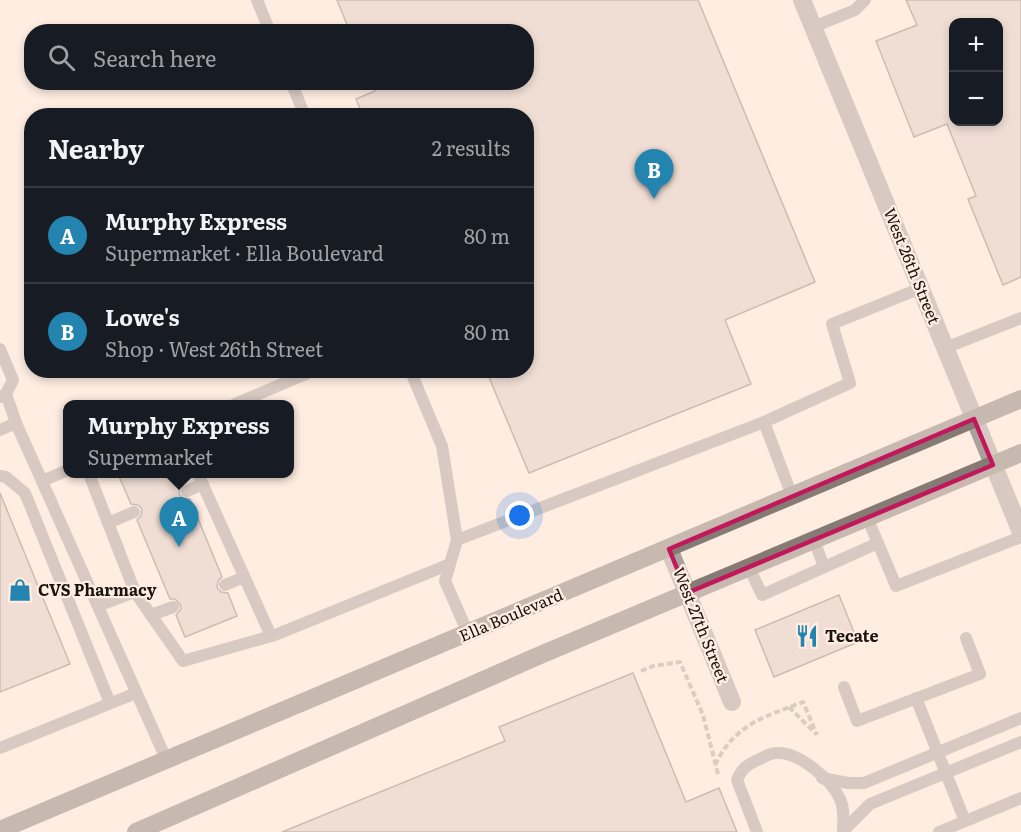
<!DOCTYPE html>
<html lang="en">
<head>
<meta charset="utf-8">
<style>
	:root { --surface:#171b24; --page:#20242c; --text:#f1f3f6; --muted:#9ea1a6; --line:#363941; --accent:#2484b0 }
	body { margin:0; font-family:Literata,serif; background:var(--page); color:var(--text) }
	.controls { position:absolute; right:18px; top:18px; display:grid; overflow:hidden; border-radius:12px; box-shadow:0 3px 9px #0003 }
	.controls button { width:54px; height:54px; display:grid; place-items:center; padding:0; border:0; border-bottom:2px solid var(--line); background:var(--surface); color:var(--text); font:30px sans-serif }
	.you { position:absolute; left:520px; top:516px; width:21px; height:21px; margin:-15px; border:4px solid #fff; border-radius:50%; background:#1a73e8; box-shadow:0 0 0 9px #1a73e833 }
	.badge { display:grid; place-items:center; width:39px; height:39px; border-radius:50%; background:var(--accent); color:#fff; font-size:20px; font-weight:700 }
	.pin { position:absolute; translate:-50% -50px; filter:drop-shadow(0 2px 3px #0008) }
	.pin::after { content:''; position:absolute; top:32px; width:21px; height:18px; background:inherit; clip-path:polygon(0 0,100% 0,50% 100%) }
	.popup { position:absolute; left:63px; top:400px; width:231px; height:78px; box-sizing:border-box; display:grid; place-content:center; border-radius:12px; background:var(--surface); filter:drop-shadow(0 2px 4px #0005); font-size:20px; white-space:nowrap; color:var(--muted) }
	.popup b { font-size:22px; color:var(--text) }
	.popup::after { content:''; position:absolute; left:50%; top:100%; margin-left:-12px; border:12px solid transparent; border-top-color:var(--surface) }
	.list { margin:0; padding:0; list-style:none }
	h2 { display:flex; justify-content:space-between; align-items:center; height:78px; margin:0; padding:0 24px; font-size:26px }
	h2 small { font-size:20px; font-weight:400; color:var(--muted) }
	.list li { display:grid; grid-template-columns:39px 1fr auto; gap:18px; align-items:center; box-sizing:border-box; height:96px; padding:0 24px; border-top:2px solid var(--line) }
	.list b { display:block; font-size:22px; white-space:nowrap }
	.list p { margin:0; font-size:20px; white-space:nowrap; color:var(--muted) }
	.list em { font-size:20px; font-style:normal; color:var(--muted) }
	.icon { flex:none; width:33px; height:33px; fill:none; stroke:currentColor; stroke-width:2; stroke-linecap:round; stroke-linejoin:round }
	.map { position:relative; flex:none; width:1021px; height:832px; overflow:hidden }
	.search { position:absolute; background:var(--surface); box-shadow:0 3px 9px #0003; left:24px; top:24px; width:510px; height:66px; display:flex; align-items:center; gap:15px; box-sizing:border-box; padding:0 21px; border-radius:24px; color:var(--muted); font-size:22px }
	.panel { position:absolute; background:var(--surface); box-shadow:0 3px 9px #0003; left:24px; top:108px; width:510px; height:270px; border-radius:24px }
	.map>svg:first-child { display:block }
	.building { fill:#decdc3; stroke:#918178; stroke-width:1.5; fill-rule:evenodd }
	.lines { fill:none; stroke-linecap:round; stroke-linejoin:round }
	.path { stroke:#b3a59c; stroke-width:4; stroke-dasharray:6 3; stroke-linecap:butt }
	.lane { stroke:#a8a19c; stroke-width:12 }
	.street { stroke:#a8a19c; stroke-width:18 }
	.secondary { stroke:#857a74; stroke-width:18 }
	.marked { fill:none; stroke:#c2185b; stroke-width:4.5; stroke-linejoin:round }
	.labels { text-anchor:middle; stroke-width:4.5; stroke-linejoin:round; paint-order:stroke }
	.street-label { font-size:16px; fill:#1a1410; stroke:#ffede2 }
	.poi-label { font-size:16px; font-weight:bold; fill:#1a1410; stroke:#ffede2; text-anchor:start }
</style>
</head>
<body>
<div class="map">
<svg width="1021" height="832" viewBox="0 0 1021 832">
	<rect width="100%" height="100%" fill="#ffede2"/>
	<g class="building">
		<path d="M337,0H698L815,282L725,320L751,384L529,473L486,370H526V116H363L356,99L375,91L371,82H526V32H350Z"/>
		<path d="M906,0H1021V277L1003,285L968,199L976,196L947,124L914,137L876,41L917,25ZM954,22H999V122H954Z"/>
		<path d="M118,474H180L184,483L180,487L179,494L183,498L190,499L222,577L218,581L217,588L221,592L228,593L237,616L185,637L176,615L181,609L180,604L175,599H170L137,520L141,516L142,509L138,505L131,504Z"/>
		<path d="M0,493L70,664L0,692Z"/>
		<path d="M839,595L858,642L774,677L755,630Z"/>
		<path d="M633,673L686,802L719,788L737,832H282L505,741L499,727Z"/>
	</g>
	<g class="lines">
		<g class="path">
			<path d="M641,671L653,666L680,662L703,715L718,774"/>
			<path d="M789,707L816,734"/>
			<path d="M715,765C735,724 764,717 803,702L817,735"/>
		</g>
		<g class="lane">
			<path d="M257,0L270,32"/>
			<path d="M813,27L855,10L865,0"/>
			<path d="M291,82L305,116"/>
			<path d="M945,348L1021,318"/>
			<path d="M0,349L13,380L6,394L0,397"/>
			<path d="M410,370L442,446L457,540L445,581L468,633"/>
			<path d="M6,394L16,423L167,761"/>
			<path d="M235,404L315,370"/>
			<path d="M0,430L16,423"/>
			<path d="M89,474L135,592"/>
			<path d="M198,474L271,636"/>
			<path d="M0,476L6,477L25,493L110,703"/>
			<path d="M42,481L68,470"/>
			<path d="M187,491L203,484"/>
			<path d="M792,496L764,422L850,383L832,324L921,288"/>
			<path d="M867,517L896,586L1021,537"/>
			<path d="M108,523L134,512"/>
			<path d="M457,540L764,422"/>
			<path d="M814,540L824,567"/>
			<path d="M749,567L762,595L878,543"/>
			<path d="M225,585L244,577"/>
			<path d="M98,606L135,592L183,661L275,635L450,564"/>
			<path d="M151,615L173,607"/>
			<path d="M844,687L857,721L980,674L966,638"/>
			<path d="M916,698L965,821"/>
			<path d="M0,748L136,693"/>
			<path d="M822,778L848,783H864L1021,718"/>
			<path d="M843,831L870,804L1021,742"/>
			<path d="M757,832L737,780C742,768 748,764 760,759C765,756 771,753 777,753C799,752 832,780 840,799C845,810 843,821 843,832"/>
			<path d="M939,832L1021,798"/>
		</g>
		<g class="street">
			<path d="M802,0L1021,532"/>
			<path d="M669,549L732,702"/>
		</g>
		<g class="secondary">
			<path d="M0,830L1021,399"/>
			<path d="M136,832L545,653L1021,453"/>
		</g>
	</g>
	<path d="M0 0H1021V832H0ZM974,419L993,465L687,593L669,549Z" fill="#ffede2" fill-opacity=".55" fill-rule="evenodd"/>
	<path class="marked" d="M974,419L993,465L687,593L669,549Z"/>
	<defs>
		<g id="shop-bare" transform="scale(1.8)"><path d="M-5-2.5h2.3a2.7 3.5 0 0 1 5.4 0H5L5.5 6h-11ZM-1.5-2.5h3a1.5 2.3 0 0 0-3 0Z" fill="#2484b0" stroke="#ffede2" stroke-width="2.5" paint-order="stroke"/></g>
		<g id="restaurant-bare" transform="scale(1.8)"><path d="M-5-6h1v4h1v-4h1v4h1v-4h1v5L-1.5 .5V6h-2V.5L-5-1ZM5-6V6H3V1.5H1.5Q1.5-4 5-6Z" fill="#2484b0" stroke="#ffede2" stroke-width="2.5" paint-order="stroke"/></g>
	</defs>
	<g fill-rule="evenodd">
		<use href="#shop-bare" x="20" y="590"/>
		<use href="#restaurant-bare" x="807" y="636"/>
	</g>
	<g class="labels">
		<g class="street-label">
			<text transform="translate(912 266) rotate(68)" y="6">West 26th Street</text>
			<text transform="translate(511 615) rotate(-23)" y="6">Ella Boulevard</text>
			<text transform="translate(701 625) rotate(68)" y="6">West 27th Street</text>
		</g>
		<g class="poi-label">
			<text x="38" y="596">CVS Pharmacy</text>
			<text x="825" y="642">Tecate</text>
		</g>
	</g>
</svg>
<div class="controls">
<button>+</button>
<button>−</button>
</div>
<div class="you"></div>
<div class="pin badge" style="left:179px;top:547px">A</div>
<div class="popup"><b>Murphy Express</b>Supermarket</div>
<div class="pin badge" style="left:654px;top:199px">B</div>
<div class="search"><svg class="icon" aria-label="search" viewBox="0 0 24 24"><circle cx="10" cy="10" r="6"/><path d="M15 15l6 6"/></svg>Search here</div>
<section class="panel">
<h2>Nearby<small>2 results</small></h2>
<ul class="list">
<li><span class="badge">A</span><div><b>Murphy Express</b><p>Supermarket · Ella Boulevard</p></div><em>80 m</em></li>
<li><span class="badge">B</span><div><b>Lowe's</b><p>Shop · West 26th Street</p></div><em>80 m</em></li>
</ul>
</section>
</div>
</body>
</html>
